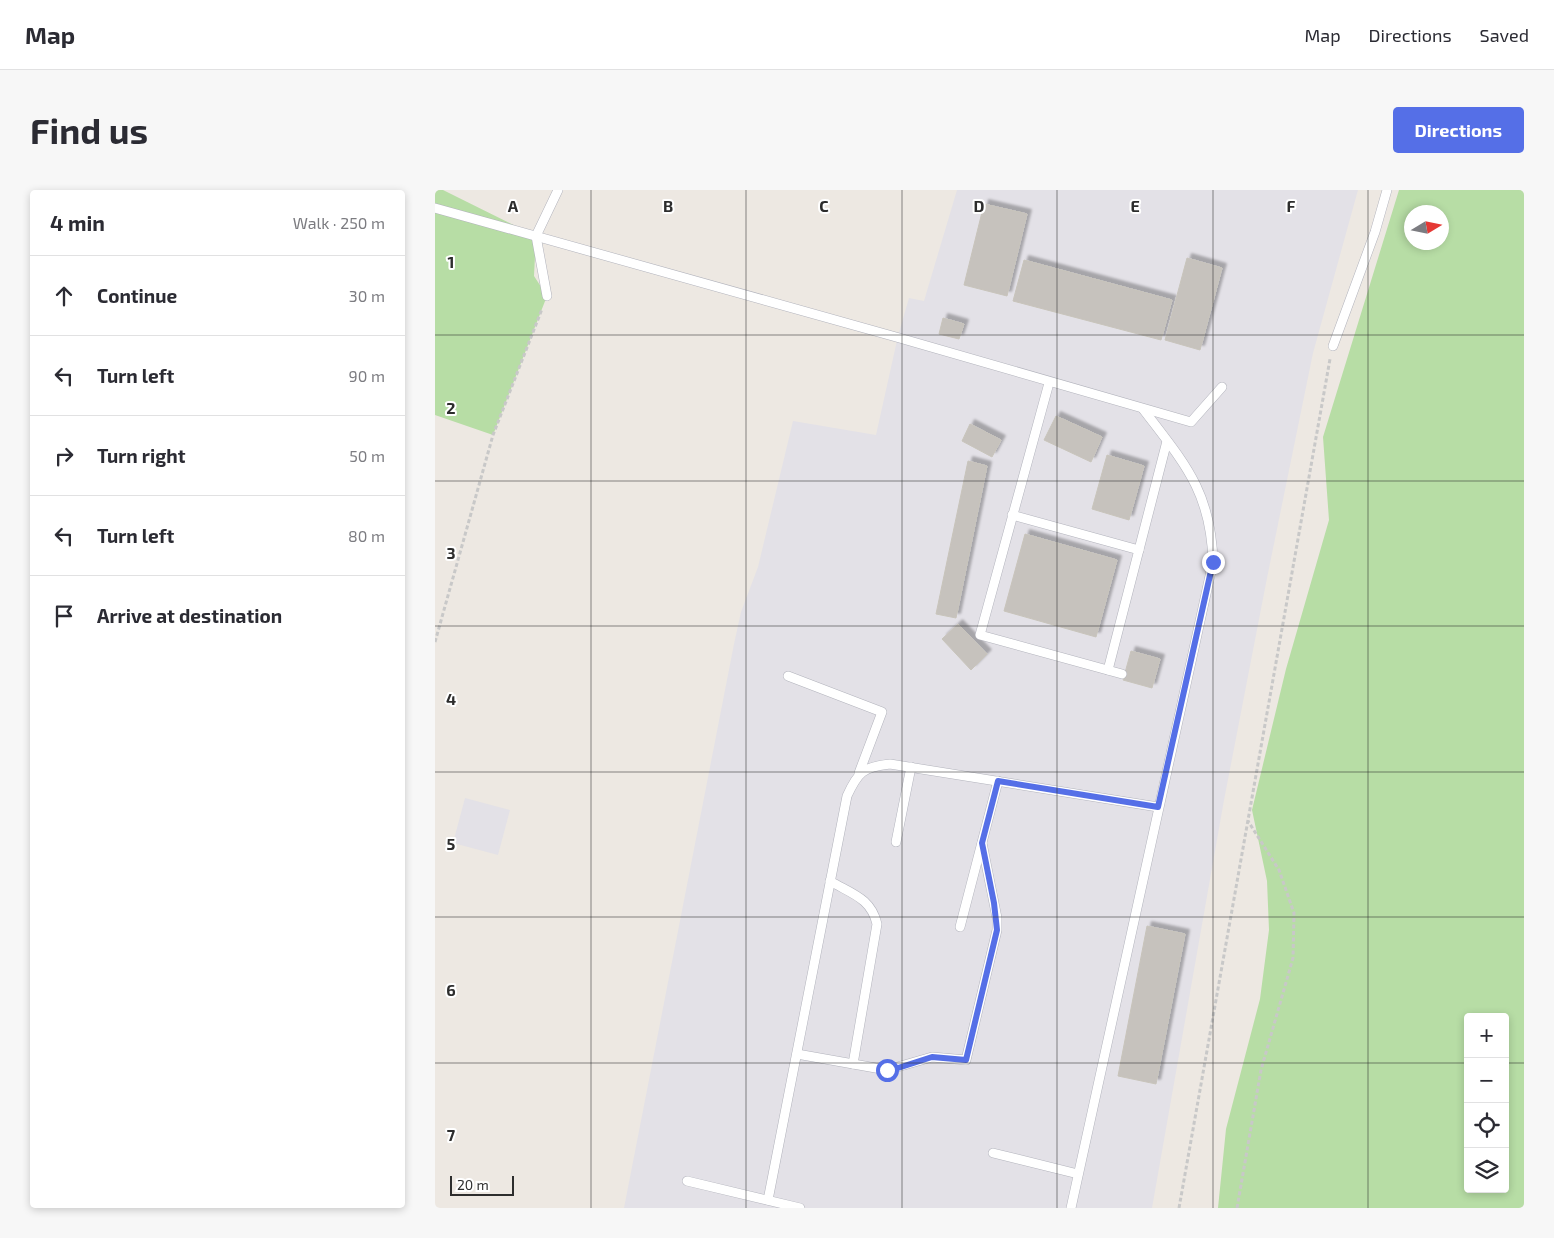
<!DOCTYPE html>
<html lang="en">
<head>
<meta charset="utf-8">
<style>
	:root { --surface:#fff; --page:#f7f7f7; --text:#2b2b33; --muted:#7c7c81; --line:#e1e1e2; --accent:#556fe7 }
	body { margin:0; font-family:"Exo 2",sans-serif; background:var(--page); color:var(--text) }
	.controls { position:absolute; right:15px; bottom:15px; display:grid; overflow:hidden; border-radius:5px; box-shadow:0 2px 8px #0003 }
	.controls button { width:45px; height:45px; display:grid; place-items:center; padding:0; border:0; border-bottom:1px solid var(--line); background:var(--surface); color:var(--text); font:25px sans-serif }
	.compass { position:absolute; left:969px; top:15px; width:45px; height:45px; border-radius:50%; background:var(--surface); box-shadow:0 2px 8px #0003; rotate:80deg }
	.scale { position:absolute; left:15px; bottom:12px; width:64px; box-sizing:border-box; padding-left:5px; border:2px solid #2d2d2d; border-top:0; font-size:14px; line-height:18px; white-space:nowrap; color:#2d2d2d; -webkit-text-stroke:4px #fff; paint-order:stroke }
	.stop { position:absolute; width:15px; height:15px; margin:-11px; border:4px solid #556fe7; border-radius:50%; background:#fff }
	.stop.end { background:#556fe7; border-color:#fff; box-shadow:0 1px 5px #0008 }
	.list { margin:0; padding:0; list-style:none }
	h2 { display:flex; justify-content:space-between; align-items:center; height:65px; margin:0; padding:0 20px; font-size:21px }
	h2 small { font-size:16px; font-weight:400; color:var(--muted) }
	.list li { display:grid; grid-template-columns:32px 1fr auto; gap:15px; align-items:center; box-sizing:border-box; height:80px; padding:0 20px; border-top:1px solid var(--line) }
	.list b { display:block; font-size:19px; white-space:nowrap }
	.list em { font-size:16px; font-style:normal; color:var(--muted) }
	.icon { flex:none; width:28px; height:28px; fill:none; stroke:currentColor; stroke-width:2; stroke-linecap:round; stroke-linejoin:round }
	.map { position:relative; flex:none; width:1089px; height:1018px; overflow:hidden; border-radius:5px }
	header { display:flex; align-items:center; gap:30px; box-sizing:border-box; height:70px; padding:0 25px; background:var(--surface); border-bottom:1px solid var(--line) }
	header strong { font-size:24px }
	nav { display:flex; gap:28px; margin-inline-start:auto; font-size:18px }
	.intro { display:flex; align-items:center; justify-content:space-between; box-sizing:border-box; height:120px; padding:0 30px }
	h1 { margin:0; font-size:35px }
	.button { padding:12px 22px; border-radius:5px; background:var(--accent); color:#fff; font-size:18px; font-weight:700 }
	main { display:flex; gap:30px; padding:0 30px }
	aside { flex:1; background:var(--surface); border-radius:5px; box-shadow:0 2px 8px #0003 }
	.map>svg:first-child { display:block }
	.industrial { fill:#e3e1e7 }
	.green { fill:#b7dda5; fill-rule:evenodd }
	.building { fill:#c6c2bd; stroke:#c8c4bb; filter:url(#shadow) }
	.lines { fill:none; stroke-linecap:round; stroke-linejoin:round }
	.lane-casing { stroke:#b2b3bc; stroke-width:10 }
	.path { stroke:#c8c8c8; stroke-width:3; stroke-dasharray:4 2.5; stroke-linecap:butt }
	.lane { stroke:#fff; stroke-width:9 }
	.route { stroke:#556fe7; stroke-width:6 }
	.grid { fill:none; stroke:#2d2d2d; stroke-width:1; stroke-opacity:0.55 }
	.grid-label { font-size:16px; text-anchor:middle; font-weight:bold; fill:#2d2d2d; stroke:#fff; stroke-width:4; stroke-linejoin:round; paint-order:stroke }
</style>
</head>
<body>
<header>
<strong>Map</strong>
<nav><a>Map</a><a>Directions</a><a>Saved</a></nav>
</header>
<div class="intro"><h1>Find us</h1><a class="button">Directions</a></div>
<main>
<aside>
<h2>4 min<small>Walk · 250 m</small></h2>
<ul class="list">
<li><svg class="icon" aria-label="ahead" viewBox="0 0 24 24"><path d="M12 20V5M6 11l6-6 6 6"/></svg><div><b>Continue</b></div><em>30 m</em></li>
<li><svg class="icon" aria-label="left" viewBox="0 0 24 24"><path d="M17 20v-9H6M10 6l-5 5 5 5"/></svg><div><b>Turn left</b></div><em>90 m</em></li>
<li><svg class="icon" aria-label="right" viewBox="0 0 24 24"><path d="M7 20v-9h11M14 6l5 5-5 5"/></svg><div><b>Turn right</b></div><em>50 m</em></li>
<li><svg class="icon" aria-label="left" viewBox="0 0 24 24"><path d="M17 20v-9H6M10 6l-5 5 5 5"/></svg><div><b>Turn left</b></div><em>80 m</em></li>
<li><svg class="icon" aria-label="arrive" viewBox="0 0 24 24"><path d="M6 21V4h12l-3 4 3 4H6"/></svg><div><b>Arrive at destination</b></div></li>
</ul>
</aside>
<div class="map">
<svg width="1089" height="1018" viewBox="0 0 1089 1018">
	<defs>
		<filter id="shadow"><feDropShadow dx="4.5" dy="-4.5" stdDeviation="1" flood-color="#0004"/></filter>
	</defs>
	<rect width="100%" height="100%" fill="#ede8e2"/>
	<g class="industrial">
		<path d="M522,0H923L878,163L832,388L789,610L717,1018H189L299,454L306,422L323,377L358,231L441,245L463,146L474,108L489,111Z"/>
		<path d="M30,608L75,620L63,665L18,653Z"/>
	</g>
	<g class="green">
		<path d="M0,0H8L101,46L99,86L112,106L58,245L0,225Z"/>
		<path d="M964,0H1089V1018H783L791,939L825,809L834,740L832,691L817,620L851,479L894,330L888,247ZM1006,22V52H976V22ZM1033,827H1070V999H1033Z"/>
	</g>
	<g class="building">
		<path d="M549,14L592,24L572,106L529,95Z"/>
		<path d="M752,68L787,78L765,160L730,150Z"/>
		<path d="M589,70L737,110L726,150L578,111Z"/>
		<path d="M508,128L529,134L524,149L504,144Z"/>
		<path d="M621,226L667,247L656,272L609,250Z"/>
		<path d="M535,234L566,250L557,267L527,251Z"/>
		<path d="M672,265L709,276L694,330L657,319Z"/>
		<path d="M533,271L552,276L521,428L501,424Z"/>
		<path d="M590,344L682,370L661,447L569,421Z"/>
		<path d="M523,434L552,464L536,480L507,449Z"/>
		<path d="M696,461L725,469L717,498L688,490Z"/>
		<path d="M712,736L750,744L721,894L683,886Z"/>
	</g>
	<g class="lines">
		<g class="lane-casing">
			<g id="lane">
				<path d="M0,18L461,147L756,232L787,197"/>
				<path d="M112,106L101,46L123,0"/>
				<path d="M898,156L940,42L952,0"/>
				<path d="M614,193L545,445L687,484"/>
				<path d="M577,325L704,360"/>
				<path d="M673,480L732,251"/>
				<path d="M353,486L447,522L424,583"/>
				<path d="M461,652L476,577"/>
				<path d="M395,691C417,704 436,708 442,734L418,874"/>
				<path d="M525,737L563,591"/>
				<path d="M362,864L452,880L497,867L531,870L562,740V728L547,653"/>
				<path d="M558,963L643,984"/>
				<path d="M252,991L365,1018"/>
				<path d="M333,1010L412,606C423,582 428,577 455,574L723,617"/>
				<path d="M636,1018L778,372C776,301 749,273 708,219"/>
			</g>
		</g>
		<g class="path">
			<path d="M0,452L58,245L107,119"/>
			<path d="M744,1018L895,169"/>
			<path d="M802,1018L826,880L858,768L859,723L844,680L813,631"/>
		</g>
		<use href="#lane" class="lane"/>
	</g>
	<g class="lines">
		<path class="route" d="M452,880L463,878L497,867L531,870L562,740L559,713L547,653L563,591L723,617L778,372"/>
	</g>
	<path class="grid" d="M156,0V1018M311,0V1018M467,0V1018M622,0V1018M778,0V1018M933,0V1018M0,145H1089M0,291H1089M0,436H1089M0,582H1089M0,727H1089M0,873H1033M1070,873H1089"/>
	<g class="grid-label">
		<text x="78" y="22">A</text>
		<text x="233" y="22">B</text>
		<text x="389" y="22">C</text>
		<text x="544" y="22">D</text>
		<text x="700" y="22">E</text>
		<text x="856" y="22">F</text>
		<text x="16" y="78">1</text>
		<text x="16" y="224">2</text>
		<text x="16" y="369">3</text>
		<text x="16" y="515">4</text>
		<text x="16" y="660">5</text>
		<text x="16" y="806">6</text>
		<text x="16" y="951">7</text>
	</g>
</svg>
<div class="controls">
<button>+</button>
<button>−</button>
<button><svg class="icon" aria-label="locate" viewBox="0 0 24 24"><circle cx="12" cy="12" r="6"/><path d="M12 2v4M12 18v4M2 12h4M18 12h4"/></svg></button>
<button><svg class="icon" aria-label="layers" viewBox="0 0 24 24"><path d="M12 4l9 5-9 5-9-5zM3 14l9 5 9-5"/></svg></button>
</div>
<svg class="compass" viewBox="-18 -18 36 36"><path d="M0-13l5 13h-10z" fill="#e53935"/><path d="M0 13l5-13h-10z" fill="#7c7c81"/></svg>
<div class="scale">20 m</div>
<div class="stop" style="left:452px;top:880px"></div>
<div class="stop end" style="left:778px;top:372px"></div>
</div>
</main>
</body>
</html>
